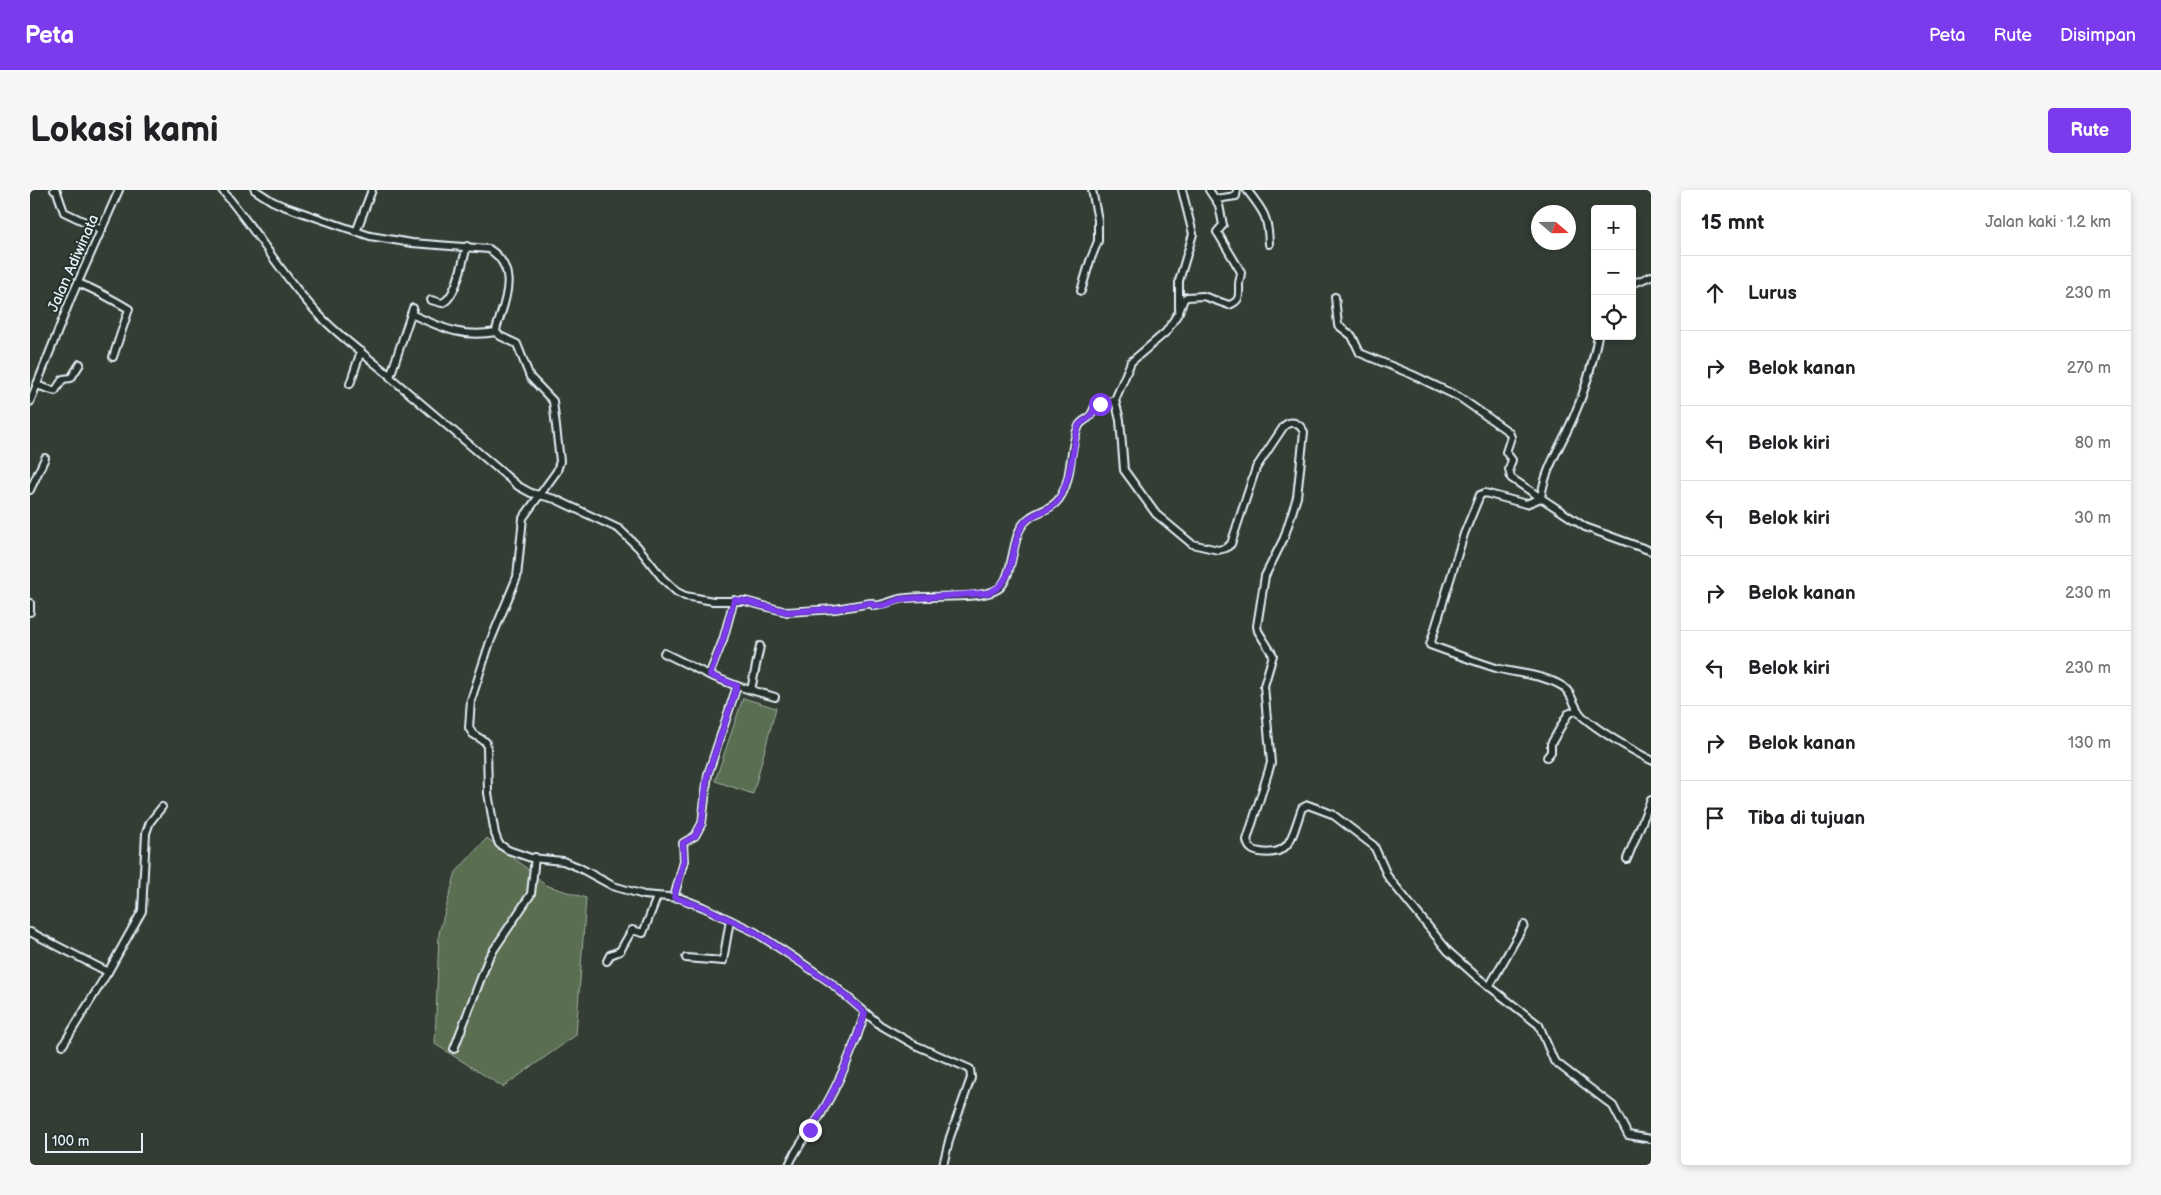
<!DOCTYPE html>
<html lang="id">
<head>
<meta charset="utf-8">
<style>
	:root { --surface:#fff; --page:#f6f6f6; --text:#202124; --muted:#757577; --line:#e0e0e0; --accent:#7c3aed }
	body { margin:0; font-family:"Balsamiq Sans",sans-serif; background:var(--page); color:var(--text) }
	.controls { position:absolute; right:15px; top:15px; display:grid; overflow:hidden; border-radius:5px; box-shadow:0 2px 8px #0003 }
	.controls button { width:45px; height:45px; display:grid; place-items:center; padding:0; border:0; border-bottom:1px solid var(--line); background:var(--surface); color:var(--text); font:25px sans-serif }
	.compass { position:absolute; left:1501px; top:15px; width:45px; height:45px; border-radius:50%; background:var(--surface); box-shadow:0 2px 8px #0003; rotate:110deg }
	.scale { position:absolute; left:15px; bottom:12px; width:98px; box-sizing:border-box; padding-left:5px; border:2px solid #e8f1f8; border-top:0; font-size:14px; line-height:18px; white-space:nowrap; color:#e8f1f8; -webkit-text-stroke:4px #26332d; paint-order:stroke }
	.stop { position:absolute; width:15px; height:15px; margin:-11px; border:4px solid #7c3aed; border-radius:50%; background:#fff }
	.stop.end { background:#7c3aed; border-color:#fff; box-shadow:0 1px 5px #0008 }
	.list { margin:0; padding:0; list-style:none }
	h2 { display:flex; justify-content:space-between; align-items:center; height:65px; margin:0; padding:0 20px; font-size:21px }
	h2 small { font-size:16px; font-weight:400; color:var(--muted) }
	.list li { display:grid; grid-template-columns:32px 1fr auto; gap:15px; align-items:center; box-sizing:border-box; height:75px; padding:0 20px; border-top:1px solid var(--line) }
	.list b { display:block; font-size:19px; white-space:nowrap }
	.list em { font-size:16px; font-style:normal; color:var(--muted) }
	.icon { flex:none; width:28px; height:28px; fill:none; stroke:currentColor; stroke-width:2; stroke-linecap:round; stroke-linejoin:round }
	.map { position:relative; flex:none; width:1621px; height:975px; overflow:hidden; border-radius:5px }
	header { display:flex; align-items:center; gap:30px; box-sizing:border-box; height:70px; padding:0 25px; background:var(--accent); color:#fff }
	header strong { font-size:24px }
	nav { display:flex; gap:28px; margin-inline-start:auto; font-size:18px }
	.intro { display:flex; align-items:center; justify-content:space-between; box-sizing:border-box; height:120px; padding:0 30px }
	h1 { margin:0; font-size:35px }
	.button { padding:12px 22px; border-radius:5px; background:var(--accent); color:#fff; font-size:18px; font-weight:700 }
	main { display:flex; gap:30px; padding:0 30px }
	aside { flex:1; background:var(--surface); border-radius:5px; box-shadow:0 2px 8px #0003 }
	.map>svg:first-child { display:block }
	.green { fill:#5a6e51; stroke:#a1b0a4 }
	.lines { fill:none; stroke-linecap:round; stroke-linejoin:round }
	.street-casing { stroke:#e8f1f8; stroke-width:10 }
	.street { stroke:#26332d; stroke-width:6 }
	.route { stroke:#7c3aed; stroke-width:6 }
	.labels { text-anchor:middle; stroke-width:4.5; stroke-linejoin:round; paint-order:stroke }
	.street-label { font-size:15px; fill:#e8f1f8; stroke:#26332d }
</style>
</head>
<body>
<header>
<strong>Peta</strong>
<nav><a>Peta</a><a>Rute</a><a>Disimpan</a></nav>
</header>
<div class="intro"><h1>Lokasi kami</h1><a class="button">Rute</a></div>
<main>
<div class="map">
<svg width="1621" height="975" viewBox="0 0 1621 975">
	<rect width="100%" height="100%" fill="#333d34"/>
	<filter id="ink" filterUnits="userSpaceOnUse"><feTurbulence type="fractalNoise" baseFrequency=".02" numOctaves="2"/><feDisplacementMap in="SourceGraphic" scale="10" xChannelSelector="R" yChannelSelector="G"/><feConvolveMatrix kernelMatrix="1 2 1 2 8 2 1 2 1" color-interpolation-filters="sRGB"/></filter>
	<g filter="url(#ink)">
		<g class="green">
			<path d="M713,508L746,518L723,604L685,591Z"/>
			<path d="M457,648L493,675L515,695L556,708L546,845L473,897L405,854L409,743L426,682Z"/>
		</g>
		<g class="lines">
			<g class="street-casing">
				<g id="street">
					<path d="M24,0L27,2L34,22L72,40"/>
					<path d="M192,0C228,42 255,91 294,130C314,150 338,167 359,185"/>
					<path d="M225,0L242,11L253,16L340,46L382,53L459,59C485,76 479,101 470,127C469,132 466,136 466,142L470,146L487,154L500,187L523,211L530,271L527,281L493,328L487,387L460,452L441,510L439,538L443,544L456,552L457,557L458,603L465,644L469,654L478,660L501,668L533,671L548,677L583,696L614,705L650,708L673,717L725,742L772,773L801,793L850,835L885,855L940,879L941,888L920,947L913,975"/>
					<path d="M1217,0C1234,22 1238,26 1239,54"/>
					<path d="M1186,9L1206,6L1207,0"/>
					<path d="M326,42L342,0"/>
					<path d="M48,93C66,100 82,109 99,119L83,167"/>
					<path d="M1602,94L1621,86"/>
					<path d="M1051,101L1060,71L1068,51V30L1062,0"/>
					<path d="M1305,107L1308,135L1322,146L1330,163L1383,185L1429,207L1479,242L1481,247L1476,262L1482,270L1479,279L1481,288L1555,337L1621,361"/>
					<path d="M401,110L412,113C426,109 433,70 437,56"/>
					<path d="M383,118L360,187L488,296L501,303L525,309L589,339L608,357L633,389L647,402L655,406L683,411H715L757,422L805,419L841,413L844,416C854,415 861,411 870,409C895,404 949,411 968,399C982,390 982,354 990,339C1001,319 1018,324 1029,309C1044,288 1038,257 1049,236C1051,231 1057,230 1060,226C1062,223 1064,219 1065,216L1085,210L1101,172L1136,142L1149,122L1154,109L1157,107L1173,106L1199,115C1211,111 1209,105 1209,95C1209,90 1211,87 1211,82L1189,45L1187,42L1193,35L1189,15L1179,0"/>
					<path d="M1149,118V91L1163,44L1152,0"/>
					<path d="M381,124C413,138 431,148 466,142"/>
					<path d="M1568,146C1563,171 1556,198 1546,221C1535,250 1515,276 1511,308L1496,314L1455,303L1450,305L1434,344L1400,455C1422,463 1444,471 1466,478C1487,484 1512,484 1532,496C1543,502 1543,518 1553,527C1573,544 1598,558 1621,570"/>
					<path d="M320,194L331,161"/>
					<path d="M6,195L25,201L33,189L41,188L50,174"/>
					<path d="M1085,210L1090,230L1094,280L1126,324L1162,354L1188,360L1196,358L1201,354L1226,278L1254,236C1262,229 1270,234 1274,242L1267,307L1254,348L1235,386L1227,436L1228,441L1243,465L1234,496L1241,573L1217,650C1218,657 1222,661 1230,662C1262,667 1262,644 1272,618L1278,615L1302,624L1344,656L1358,687L1418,761L1447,787L1509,835L1524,871L1583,916L1598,945L1621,949"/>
					<path d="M0,212L41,108L89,0"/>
					<path d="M0,300L15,268"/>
					<path d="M0,413V422"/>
					<path d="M634,463L679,485"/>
					<path d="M707,496L745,507"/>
					<path d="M721,500L730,456"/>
					<path d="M1517,567L1521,562V554L1538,524L1547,520"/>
					<path d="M1597,669L1621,610"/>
					<path d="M644,707L654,671L653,653L665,646L672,633L678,584L707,496L679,485L693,450L704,410"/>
					<path d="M0,742L78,782L112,721L116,643L120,632L132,617"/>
					<path d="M656,768L693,771L700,730"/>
					<path d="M577,771L580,765L590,761L602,740L613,743L627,707"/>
					<path d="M1459,797L1494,735"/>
					<path d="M33,855L78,782"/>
					<path d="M424,859L459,767L501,704L505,667"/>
					<path d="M759,975C766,957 780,942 790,926C809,893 824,859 835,823"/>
				</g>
			</g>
			<use href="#street" class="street"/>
		</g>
	</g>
	<g class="lines" filter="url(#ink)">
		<path class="route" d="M780,940C805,904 822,864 835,823L801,793L725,742L673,717L644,707L654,670L653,653L665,646L672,633L677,587L707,496L680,485L693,450L704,410L715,411L757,422L805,419L841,413L844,416L855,415L871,409L958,403C986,393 979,361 991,338C1000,320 1020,324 1029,309C1038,294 1041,275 1044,257C1045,250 1046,242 1049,235C1052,231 1058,230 1061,225C1064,220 1064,217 1070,214"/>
	</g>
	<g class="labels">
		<g class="street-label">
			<text transform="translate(43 73) rotate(-66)" y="5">Jalan Adiwinata</text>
		</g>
	</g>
</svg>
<div class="controls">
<button>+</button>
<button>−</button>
<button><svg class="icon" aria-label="locate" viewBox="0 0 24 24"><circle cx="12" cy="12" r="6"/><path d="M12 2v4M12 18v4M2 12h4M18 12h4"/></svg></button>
</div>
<svg class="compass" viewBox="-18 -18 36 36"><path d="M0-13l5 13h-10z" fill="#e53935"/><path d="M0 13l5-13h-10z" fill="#757577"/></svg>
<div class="scale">100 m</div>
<div class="stop" style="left:1070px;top:214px"></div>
<div class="stop end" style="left:780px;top:940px"></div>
</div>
<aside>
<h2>15 mnt<small>Jalan kaki · 1.2 km</small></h2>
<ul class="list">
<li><svg class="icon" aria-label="ahead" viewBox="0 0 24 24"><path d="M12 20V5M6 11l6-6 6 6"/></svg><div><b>Lurus</b></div><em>230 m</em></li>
<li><svg class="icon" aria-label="right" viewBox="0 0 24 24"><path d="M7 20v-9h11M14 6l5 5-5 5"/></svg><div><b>Belok kanan</b></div><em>270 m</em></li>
<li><svg class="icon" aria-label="left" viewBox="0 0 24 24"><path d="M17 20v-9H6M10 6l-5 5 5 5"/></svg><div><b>Belok kiri</b></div><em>80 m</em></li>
<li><svg class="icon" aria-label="left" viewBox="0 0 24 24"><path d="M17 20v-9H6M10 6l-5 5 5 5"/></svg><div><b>Belok kiri</b></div><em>30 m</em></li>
<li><svg class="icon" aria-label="right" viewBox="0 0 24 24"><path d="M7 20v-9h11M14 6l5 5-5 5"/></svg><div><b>Belok kanan</b></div><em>230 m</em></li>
<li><svg class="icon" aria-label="left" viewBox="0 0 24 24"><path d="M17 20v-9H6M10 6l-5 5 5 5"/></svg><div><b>Belok kiri</b></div><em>230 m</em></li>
<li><svg class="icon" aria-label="right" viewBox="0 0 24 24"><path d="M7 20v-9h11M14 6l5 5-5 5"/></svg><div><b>Belok kanan</b></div><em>130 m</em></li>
<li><svg class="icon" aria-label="arrive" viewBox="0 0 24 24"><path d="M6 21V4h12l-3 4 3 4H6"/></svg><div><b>Tiba di tujuan</b></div></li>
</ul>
</aside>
</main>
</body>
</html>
